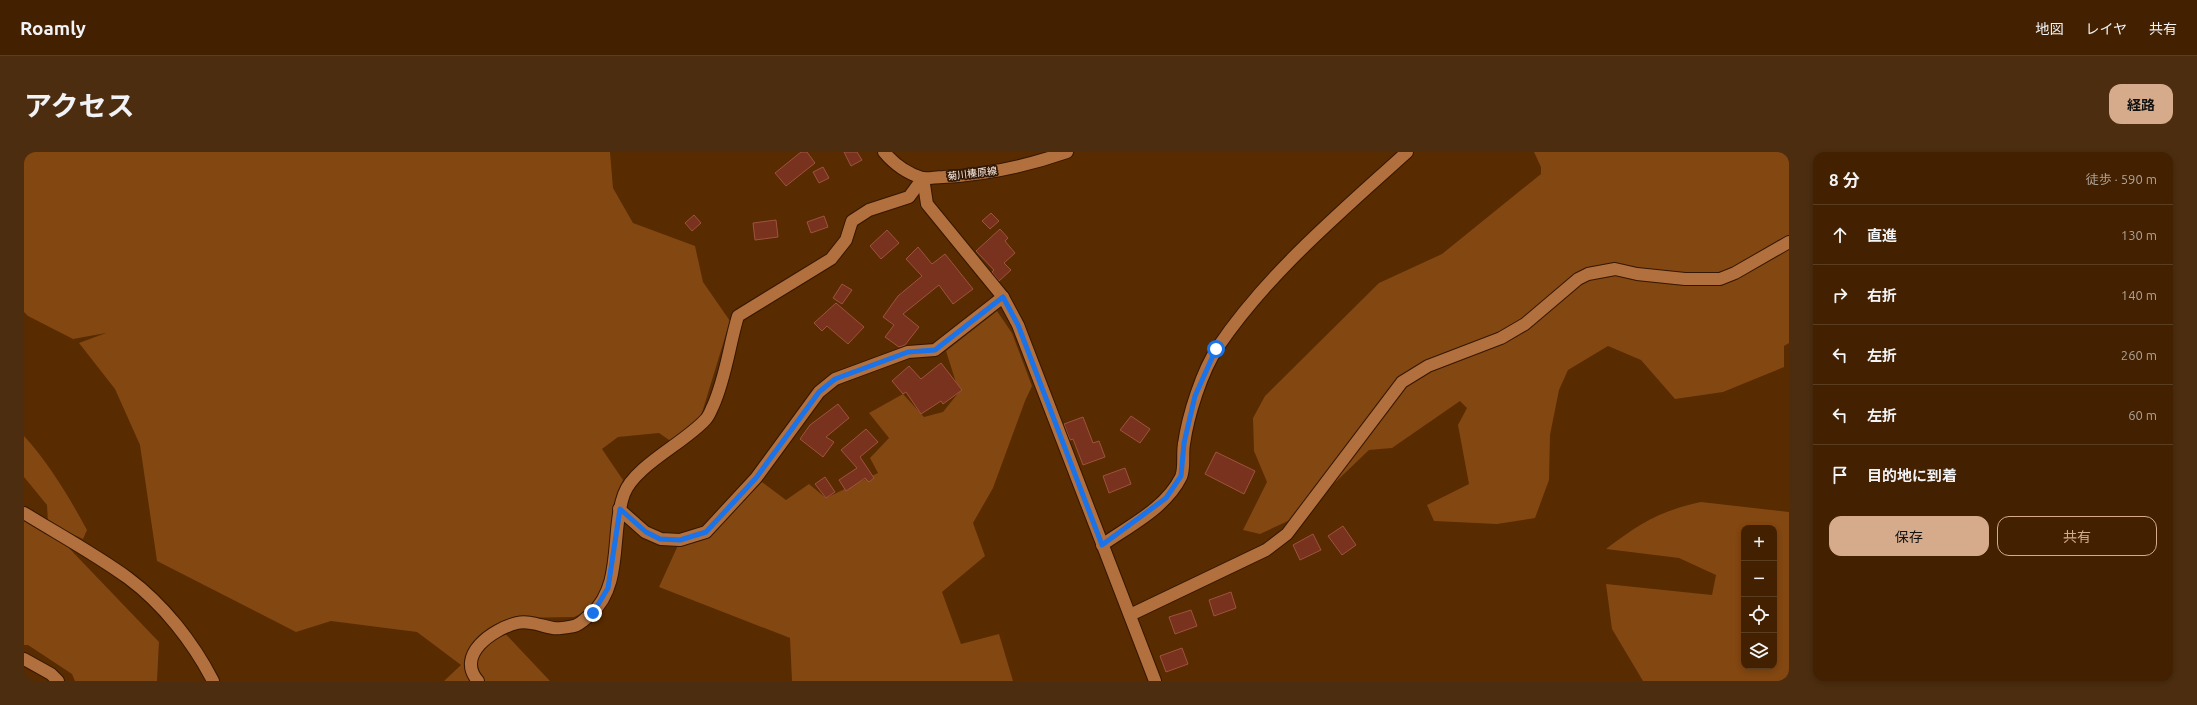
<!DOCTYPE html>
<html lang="ja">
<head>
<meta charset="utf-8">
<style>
	:root { --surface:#422000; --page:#4c2d0f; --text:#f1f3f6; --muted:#aea399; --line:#5a3e22; --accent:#d6ab8b }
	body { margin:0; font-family:Ubuntu,"Noto Sans JP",sans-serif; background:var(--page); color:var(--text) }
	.controls { position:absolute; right:12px; bottom:12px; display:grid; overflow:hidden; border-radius:8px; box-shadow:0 2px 6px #0003 }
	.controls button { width:36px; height:36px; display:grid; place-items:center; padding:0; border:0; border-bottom:1px solid var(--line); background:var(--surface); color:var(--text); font:20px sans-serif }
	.stop { position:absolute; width:12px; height:12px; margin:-9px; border:3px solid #1a73e8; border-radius:50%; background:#fff }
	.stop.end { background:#1a73e8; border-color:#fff; box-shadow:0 1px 4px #0008 }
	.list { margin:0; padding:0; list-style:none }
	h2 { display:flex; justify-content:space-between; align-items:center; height:52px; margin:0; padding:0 16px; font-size:17px }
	h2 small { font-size:13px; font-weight:400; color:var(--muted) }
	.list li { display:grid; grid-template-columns:26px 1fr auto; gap:12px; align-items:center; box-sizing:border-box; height:60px; padding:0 16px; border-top:1px solid var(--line) }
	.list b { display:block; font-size:15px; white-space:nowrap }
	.list em { font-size:13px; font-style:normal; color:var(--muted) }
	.actions { display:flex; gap:8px; padding:12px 16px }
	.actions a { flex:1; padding:9px 0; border:1px solid var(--accent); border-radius:12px; text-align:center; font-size:14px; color:var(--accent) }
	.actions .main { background:var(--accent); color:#111 }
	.icon { flex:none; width:22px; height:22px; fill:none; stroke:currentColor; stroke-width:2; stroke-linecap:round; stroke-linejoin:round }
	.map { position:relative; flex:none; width:1765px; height:529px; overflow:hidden; border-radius:12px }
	header { display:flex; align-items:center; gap:24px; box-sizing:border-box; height:56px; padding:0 20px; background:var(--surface); border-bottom:1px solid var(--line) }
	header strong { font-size:19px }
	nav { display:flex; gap:22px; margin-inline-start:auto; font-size:14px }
	.intro { display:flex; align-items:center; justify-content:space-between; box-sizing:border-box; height:96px; padding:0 24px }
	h1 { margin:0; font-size:28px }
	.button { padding:10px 18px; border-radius:12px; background:var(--accent); color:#111; font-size:14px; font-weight:700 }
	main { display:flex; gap:24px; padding:0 24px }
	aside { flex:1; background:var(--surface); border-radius:12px; box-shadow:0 2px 6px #0003 }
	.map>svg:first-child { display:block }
	.green { fill:#834711; fill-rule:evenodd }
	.building { fill:#79321e; stroke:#9e533e }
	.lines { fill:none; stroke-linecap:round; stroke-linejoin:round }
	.street-casing { stroke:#351600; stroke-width:14 }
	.secondary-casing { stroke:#351600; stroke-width:14 }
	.street { stroke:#b1703e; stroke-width:12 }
	.secondary { stroke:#b1703e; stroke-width:12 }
	.route { stroke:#1a73e8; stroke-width:5 }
	.labels { text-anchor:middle; stroke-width:3.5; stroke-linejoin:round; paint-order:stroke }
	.street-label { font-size:10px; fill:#fbece2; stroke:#321804 }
</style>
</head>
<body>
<header>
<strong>Roamly</strong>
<nav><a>地図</a><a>レイヤ</a><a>共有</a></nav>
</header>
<div class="intro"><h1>アクセス</h1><a class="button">経路</a></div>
<main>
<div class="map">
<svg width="1765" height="529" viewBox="0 0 1765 529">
	<rect width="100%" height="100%" fill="#582b00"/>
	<g class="green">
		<path d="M0,0H586L589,36L609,71L671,94L679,130L706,169L677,264L648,290L635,281L594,285L578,297L599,328L592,346L579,439L565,458L550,465L491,466L475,475L526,529H420L437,513L393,480L307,469L272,480L133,409L116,293L91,237L55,191L82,181L49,187L4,164L0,160Z"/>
		<path d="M1510,0H1765V191L1760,194V215L1699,240L1651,247L1617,208L1584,194L1544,218L1535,238L1526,283L1525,328L1511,366L1473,372L1410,369L1403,353L1445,332L1434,273L1443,256L1436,249L1368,296L1345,298L1277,363L1236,382L1219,378L1243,330L1230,299L1229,266L1241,244L1355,131L1418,102L1517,22V15Z"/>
		<path d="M973,159L988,181L1008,234L1001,249L969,336L949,371L961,404L918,440L937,492L975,482L989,529H768L766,486L635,435L655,391L682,383L738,330L762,348L785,332L802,346L854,321L846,306L865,286L845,261L879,242L900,265L919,260L935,240L922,199Z"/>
		<path d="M0,284C25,311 45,345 63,378L59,387L24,371L23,353L0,325Z"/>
		<path d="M1677,350L1765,360V529H1619L1588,477L1582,432L1688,443L1692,423L1655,406L1582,397C1615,372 1635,359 1677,350ZM1720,376H1750V514H1720Z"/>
		<path d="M0,364L44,395L135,490L133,529H51L48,522L4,493H0Z"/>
	</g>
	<g class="building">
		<path d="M777,0H783L791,11L762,34L751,21Z"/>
		<path d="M820,0H833L838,8L827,14Z"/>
		<path d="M799,15L805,26L795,31L789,20Z"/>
		<path d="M967,61L975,69L966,77L958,69Z"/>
		<path d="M670,63L677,71L668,79L661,71Z"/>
		<path d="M800,64L804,75L787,81L783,70Z"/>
		<path d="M752,68L754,85L731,88L729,71Z"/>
		<path d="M976,77L984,86L981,89L991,101L980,111L987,118L975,129L968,120L970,118L952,99Z"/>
		<path d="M863,78L875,91L857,107L846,94Z"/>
		<path d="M894,95L908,112L921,102L949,137L929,152L915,133L879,162L895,175L881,193L875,195L861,185L870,173L859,165L874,144L898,124L882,107Z"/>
		<path d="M818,132L828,138L818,152L809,146Z"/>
		<path d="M812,151L840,175L824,192L803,174L798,179L790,171Z"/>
		<path d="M917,211L938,238L919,252L917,249L897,262L882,240L879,242L868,229L885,214L897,227Z"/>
		<path d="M814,252L825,266L802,285L810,290L799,305L776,287L786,273Z"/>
		<path d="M1107,264L1126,277L1116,291L1096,278Z"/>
		<path d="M1059,265L1069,291L1075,289L1081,305L1059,313L1049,287L1046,288L1040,272Z"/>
		<path d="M842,277L854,290L836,305L850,326L845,330L841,326L822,339L815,328L833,316L817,298Z"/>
		<path d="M1192,300L1231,319L1220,342L1181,322Z"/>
		<path d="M1101,316L1107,332L1085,341L1079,324Z"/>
		<path d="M801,325L811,340L802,346L791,332Z"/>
		<path d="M1319,374L1332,393L1318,403L1304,384Z"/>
		<path d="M1289,382L1297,398L1276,408L1269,393Z"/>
		<path d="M1207,440L1212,456L1190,464L1185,448Z"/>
		<path d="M1167,458L1173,474L1151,482L1145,465Z"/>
		<path d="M1158,496L1164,512L1142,520L1136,504Z"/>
	</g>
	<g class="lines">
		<g class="street-casing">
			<g id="street">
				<path d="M595,357L621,380L637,387L656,388L682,380L732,326L795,240L811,227L884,200L911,198L979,145"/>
				<path d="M1078,393C1105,374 1142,356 1157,325C1161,316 1158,302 1160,292C1164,263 1178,219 1194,195C1245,120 1316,61 1383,0"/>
				<path d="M454,529C431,503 469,477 493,471C505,468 517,474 529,476C535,477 544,475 550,474C556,473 562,466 567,462C600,433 586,379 600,342C610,314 662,290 682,267C685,264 687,258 689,254C702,225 705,194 714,164L807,107L822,88L828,69L845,58L885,45L899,26"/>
			</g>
		</g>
		<g class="secondary-casing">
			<g id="secondary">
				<path d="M860,0C870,12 882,21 898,26C904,27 912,25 919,25C961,23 1003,14 1043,0"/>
				<path d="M899,26L903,52L979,145L994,173L1131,529"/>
				<path d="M0,361C34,382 71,402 104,426C139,452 169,490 189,529"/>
				<path d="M1106,463L1242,398L1263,382L1378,230L1404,214L1477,186L1501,172L1554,127L1564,122L1591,117L1613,122L1661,127H1696L1711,121L1765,90"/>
				<path d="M0,507L27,522L34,529"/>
			</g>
		</g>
		<use href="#street" class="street"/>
		<use href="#secondary" class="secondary"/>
	</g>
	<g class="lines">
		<path class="route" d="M569,461L584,436L596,357L622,380L636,387L656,388L682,380L732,326L795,240L811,227L884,200L911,198L979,145L994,173L1078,393L1142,346L1157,324L1160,291L1171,244L1192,197"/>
	</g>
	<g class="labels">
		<g class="street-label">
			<text transform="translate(948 21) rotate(-7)" y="4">菊川榛原線</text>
		</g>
	</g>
</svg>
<div class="controls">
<button>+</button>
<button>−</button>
<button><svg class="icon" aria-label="locate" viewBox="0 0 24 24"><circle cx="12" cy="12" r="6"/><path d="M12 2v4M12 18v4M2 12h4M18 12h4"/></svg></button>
<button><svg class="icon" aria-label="layers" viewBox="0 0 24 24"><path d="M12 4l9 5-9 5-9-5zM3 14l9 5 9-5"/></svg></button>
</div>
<div class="stop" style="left:1192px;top:197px"></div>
<div class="stop end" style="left:569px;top:461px"></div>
</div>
<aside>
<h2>8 分<small>徒歩 · 590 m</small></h2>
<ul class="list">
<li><svg class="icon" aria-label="ahead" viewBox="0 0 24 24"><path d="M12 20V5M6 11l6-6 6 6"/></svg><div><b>直進</b></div><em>130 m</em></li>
<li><svg class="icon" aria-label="right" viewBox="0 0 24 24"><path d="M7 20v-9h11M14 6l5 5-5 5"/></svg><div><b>右折</b></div><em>140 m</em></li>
<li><svg class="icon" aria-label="left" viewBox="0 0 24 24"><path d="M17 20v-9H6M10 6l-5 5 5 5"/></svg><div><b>左折</b></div><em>260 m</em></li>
<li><svg class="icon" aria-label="left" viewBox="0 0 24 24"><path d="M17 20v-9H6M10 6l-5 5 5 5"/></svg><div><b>左折</b></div><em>60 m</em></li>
<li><svg class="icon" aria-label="arrive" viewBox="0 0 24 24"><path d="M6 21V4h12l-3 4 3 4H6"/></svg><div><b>目的地に到着</b></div></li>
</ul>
<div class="actions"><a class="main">保存</a><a>共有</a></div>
</aside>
</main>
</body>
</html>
